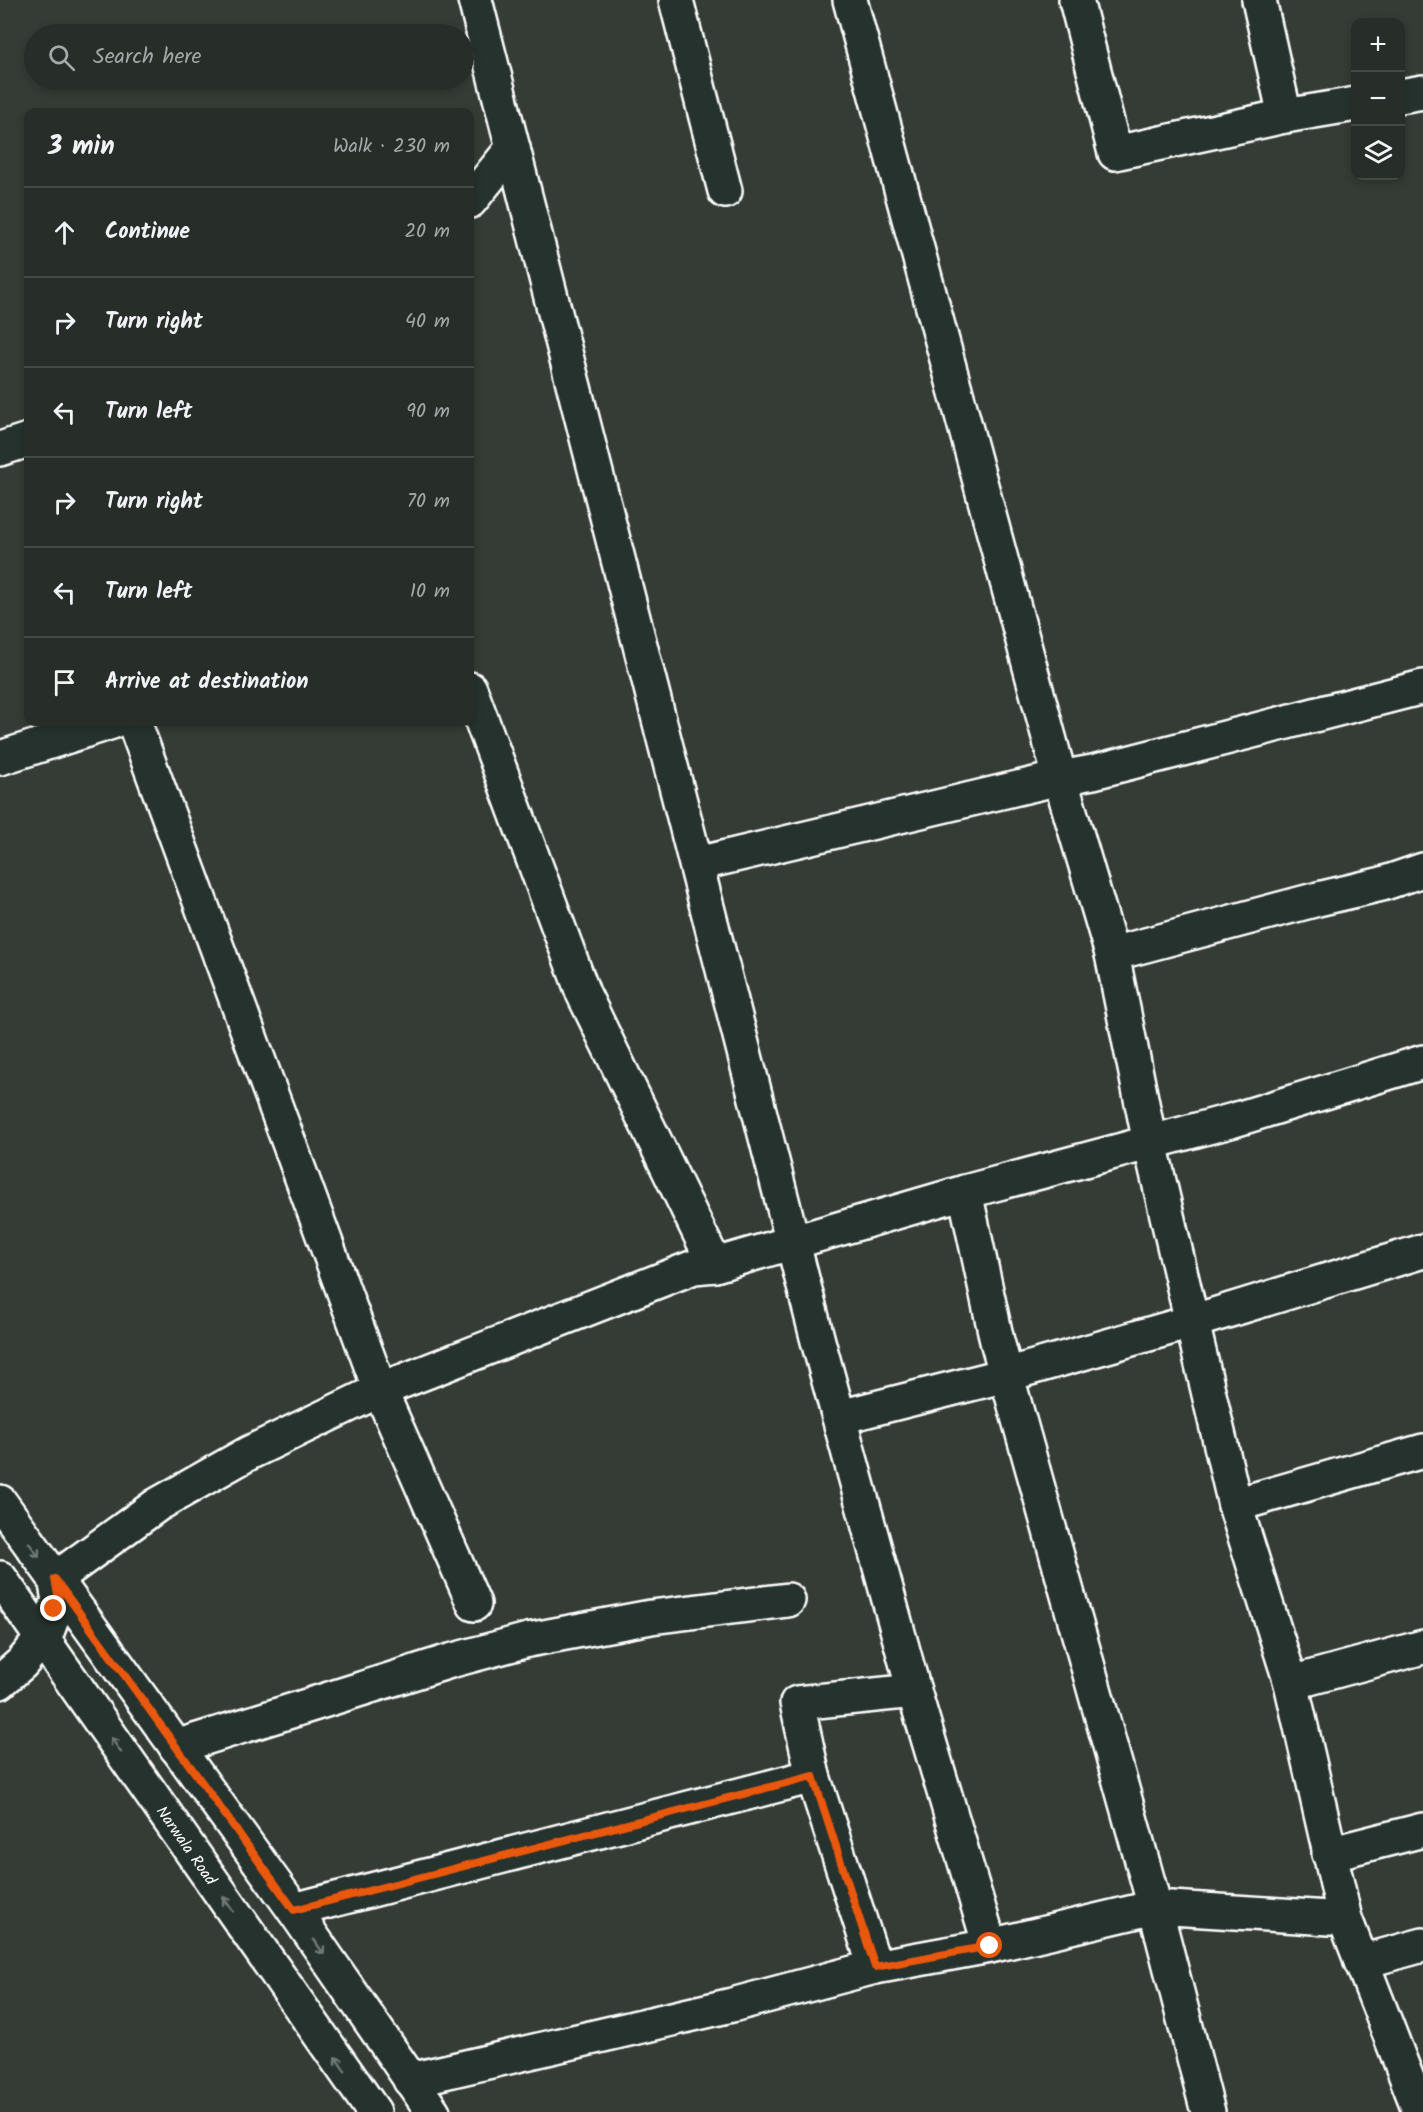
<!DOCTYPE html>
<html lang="en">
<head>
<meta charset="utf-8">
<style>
	:root { --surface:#272d28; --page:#2f3530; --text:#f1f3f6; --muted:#a4a8a8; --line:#434945 }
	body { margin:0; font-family:Kalam,sans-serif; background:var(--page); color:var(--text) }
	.controls { position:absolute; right:18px; top:18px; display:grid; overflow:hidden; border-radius:12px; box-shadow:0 3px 9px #0003 }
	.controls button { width:54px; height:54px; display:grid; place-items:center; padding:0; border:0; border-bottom:2px solid var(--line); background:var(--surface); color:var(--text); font:30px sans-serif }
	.stop { position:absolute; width:18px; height:18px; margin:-14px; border:4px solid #ea580c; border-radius:50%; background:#fff }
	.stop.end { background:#ea580c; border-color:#fff; box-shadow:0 2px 6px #0008 }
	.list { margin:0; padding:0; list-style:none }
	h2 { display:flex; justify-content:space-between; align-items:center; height:78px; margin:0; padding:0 24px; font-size:26px }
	h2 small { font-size:20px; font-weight:400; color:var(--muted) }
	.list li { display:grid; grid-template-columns:39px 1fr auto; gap:18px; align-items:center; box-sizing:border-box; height:90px; padding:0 24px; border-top:2px solid var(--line) }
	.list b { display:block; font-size:22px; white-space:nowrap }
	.list em { font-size:20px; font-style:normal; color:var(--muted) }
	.icon { flex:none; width:33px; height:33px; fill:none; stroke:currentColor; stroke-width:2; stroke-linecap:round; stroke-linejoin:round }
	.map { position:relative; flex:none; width:1423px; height:2112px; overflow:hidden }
	.search { position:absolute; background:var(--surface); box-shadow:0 3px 9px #0003; left:24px; top:24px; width:450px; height:66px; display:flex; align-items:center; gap:15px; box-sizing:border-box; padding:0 21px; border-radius:33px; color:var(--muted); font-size:22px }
	.panel { position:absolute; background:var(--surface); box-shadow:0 3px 9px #0003; left:24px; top:108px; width:450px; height:618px; border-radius:12px }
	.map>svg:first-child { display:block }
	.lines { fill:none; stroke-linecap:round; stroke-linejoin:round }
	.street-casing { stroke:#fff; stroke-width:38 }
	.primary-casing { stroke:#fff; stroke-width:38 }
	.street { stroke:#26332d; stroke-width:33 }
	.primary { stroke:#26332d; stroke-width:33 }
	.oneway { stroke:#727a76 }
	.route { stroke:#ea580c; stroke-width:8 }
	.labels { text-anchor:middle; stroke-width:4.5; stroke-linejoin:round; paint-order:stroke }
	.street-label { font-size:16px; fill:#fff; stroke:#26332d }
</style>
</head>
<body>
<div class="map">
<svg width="1423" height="2112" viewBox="0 0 1423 2112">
	<rect width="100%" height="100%" fill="#343c35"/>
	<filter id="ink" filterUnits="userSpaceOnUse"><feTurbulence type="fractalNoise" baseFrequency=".0167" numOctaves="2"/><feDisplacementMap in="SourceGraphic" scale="12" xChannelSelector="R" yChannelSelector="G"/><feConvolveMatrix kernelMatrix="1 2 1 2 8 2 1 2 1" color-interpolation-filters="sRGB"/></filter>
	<g filter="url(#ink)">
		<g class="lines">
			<g class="street-casing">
				<g id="street">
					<path d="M475,0L818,1341L914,1691L990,1946"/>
					<path d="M676,0L725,191"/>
					<path d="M850,0L1060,778L1112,954L1150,1143L1235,1505L1291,1683L1345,1919L1420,2112"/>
					<path d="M1076,0L1115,153L1285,116L1356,104"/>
					<path d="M1259,0L1285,116"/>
					<path d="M1400,96L1423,92"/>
					<path d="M470,201L513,148"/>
					<path d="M0,449L28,440"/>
					<path d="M470,689L583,993L715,1265"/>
					<path d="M134,722L380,1390L474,1604"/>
					<path d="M0,758L112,722"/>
					<path d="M697,864L1060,778L1093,772L1423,687"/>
					<path d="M1112,954L1318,899L1382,884L1423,870"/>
					<path d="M965,1192L997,1341L1155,1907L1208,2112"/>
					<path d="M840,1417L1006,1375L1191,1322L1423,1251"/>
					<path d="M1235,1505L1423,1451"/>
					<path d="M0,1682L22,1663L47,1632L59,1600L55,1579L157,1505L249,1453L380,1390L694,1267L715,1265L965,1192L1234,1120L1423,1062"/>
					<path d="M1291,1683L1423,1647"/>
					<path d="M176,1747L450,1661L528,1640L651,1617L788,1600"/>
					<path d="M1329,1854L1423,1830"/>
					<path d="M294,1910L813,1776"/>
					<path d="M1361,1962L1423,1945"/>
					<path d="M875,1967L813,1776L797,1703L914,1691"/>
					<path d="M410,2080L732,2005L875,1967L990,1946L1155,1907L1345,1919"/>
				</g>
			</g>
			<g class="primary-casing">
				<g id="primary">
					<path d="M0,1502L294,1910L433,2112"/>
					<path id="s1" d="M0,1578L374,2112"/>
				</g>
			</g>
			<use href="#street" class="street"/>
			<use href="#primary" class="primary"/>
		</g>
		<defs><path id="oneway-shaft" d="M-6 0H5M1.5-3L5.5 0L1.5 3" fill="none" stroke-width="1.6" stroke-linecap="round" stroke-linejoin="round" transform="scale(1.5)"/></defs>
		<g class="oneway">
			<use href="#oneway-shaft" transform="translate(34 1550) rotate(55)"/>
			<use href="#oneway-shaft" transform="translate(116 1745) rotate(-125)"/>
			<use href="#oneway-shaft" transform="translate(228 1904) rotate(-125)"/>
			<use href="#oneway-shaft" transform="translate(319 1947) rotate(56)"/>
			<use href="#oneway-shaft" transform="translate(340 2064) rotate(-125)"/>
		</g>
	</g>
	<g class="lines" filter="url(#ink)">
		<path class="route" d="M54,1609L59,1600L55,1579L294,1910L813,1776L875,1967L990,1946"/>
	</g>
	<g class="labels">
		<g class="street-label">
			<text dy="6" stroke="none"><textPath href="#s1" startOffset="326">Narwala Road</textPath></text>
		</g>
	</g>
</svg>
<div class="controls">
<button>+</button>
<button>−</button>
<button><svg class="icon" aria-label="layers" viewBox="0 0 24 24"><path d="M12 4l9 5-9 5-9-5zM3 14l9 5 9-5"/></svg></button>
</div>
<div class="stop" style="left:990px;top:1946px"></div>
<div class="stop end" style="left:54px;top:1609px"></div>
<div class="search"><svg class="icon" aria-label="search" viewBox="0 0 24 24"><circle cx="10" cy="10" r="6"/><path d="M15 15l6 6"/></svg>Search here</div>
<section class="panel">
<h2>3 min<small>Walk · 230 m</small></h2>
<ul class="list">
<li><svg class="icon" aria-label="ahead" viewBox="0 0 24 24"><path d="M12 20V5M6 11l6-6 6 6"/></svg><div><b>Continue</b></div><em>20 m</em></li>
<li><svg class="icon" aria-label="right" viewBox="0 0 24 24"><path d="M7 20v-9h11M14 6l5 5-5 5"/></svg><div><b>Turn right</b></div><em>40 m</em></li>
<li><svg class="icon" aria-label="left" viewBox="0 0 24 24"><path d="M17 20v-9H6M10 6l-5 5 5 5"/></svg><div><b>Turn left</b></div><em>90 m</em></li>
<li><svg class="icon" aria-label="right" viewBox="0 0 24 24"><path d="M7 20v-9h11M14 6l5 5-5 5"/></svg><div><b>Turn right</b></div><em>70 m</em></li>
<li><svg class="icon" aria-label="left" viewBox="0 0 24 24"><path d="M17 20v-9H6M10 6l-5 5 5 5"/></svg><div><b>Turn left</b></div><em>10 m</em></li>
<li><svg class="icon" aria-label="arrive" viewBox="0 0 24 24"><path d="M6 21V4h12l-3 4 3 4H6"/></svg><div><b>Arrive at destination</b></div></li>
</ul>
</section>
</div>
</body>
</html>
